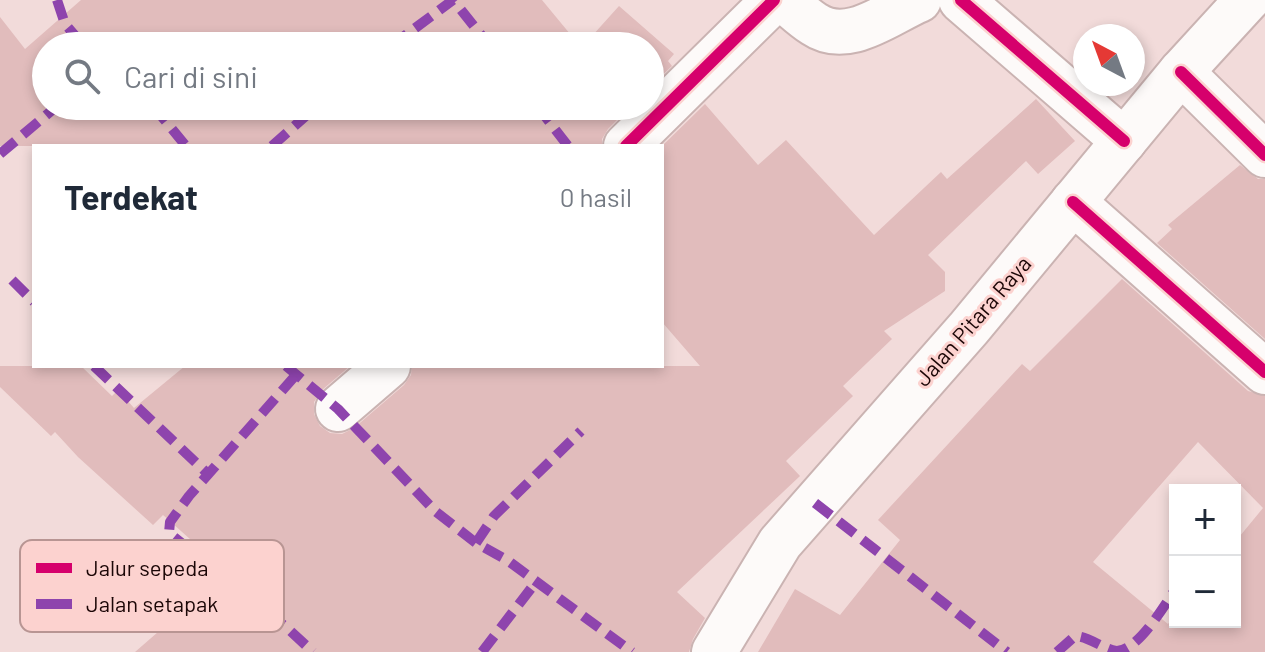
<!DOCTYPE html>
<html lang="id">
<head>
<meta charset="utf-8">
<style>
	:root { --surface:#fff; --page:#f2f2f3; --text:#1f2937; --muted:#747a83; --line:#e0e1e3 }
	body { margin:0; font-family:Barlow,sans-serif; background:var(--page); color:var(--text) }
	.controls { position:absolute; right:24px; bottom:24px; display:grid; overflow:hidden; border-radius:0px; box-shadow:0 4px 12px #0003 }
	.controls button { width:72px; height:72px; display:grid; place-items:center; padding:0; border:0; border-bottom:2px solid var(--line); background:var(--surface); color:var(--text); font:40px sans-serif }
	.compass { position:absolute; left:1073px; top:24px; width:72px; height:72px; border-radius:50%; background:var(--surface); box-shadow:0 4px 12px #0003; rotate:319deg }
	.list { margin:0; padding:0; list-style:none }
	h2 { display:flex; justify-content:space-between; align-items:center; height:104px; margin:0; padding:0 32px; font-size:34px }
	h2 small { font-size:26px; font-weight:400; color:var(--muted) }
	.icon { flex:none; width:44px; height:44px; fill:none; stroke:currentColor; stroke-width:2; stroke-linecap:round; stroke-linejoin:round }
	.map { position:relative; flex:none; width:1265px; height:652px; overflow:hidden }
	.search { position:absolute; background:var(--surface); box-shadow:0 4px 12px #0003; left:32px; top:32px; width:632px; height:88px; display:flex; align-items:center; gap:20px; box-sizing:border-box; padding:0 28px; border-radius:44px; color:var(--muted); font-size:30px }
	.panel { position:absolute; background:var(--surface); box-shadow:0 4px 12px #0003; left:32px; top:144px; width:632px; height:224px; border-radius:0px }
	.map>svg:first-child { display:block }
	.building { fill:#e1bcbc; fill-rule:evenodd }
	.lines { fill:none; stroke-linecap:round; stroke-linejoin:round }
	.minor-casing { stroke:#cab3b2; stroke-width:48 }
	.major-casing { stroke:#cab3b2; stroke-width:48 }
	.minor { stroke:#fdfaf9; stroke-width:44 }
	.major { stroke:#fdfaf9; stroke-width:44 }
	.quiet { stroke:#8e44ad; stroke-width:10; stroke-dasharray:20 10; stroke-linecap:butt }
	.cycleway-casing { stroke:#fcd2cf; stroke-width:17 }
	.cycleway { stroke:#d6006c; stroke-width:12 }
	.labels { text-anchor:middle; stroke-width:6; stroke-linejoin:round; paint-order:stroke }
	.street-label { font-size:22px; fill:#1b0606; stroke:#fcd2cf }
	.key { fill:#fcd2cf; stroke:#b89593; stroke-width:2 }
	.key-label { font-size:22px; fill:#1b0606 }
</style>
</head>
<body>
<div class="map">
<svg width="1265" height="652" viewBox="0 0 1265 652">
	<rect width="100%" height="100%" fill="#f2dbda"/>
	<g class="building">
		<path d="M81,0H542L580,46H46V106H631L608,129L602,139V146H0V17L25,49Z"/>
		<path d="M619,6L674,54L668,61L672,66L650,87V46H583Z"/>
		<path d="M1036,99L1075,141L1038,174L1026,161L928,255L945,272V291L884,331L892,339L843,386L853,396L786,461L800,476L677,592L705,618L693,639L689,652H135L227,572L163,515L153,525L78,457L55,432L51,436L0,387V366H81L112,396L118,390L134,408L185,366H350L322,390L314,402V414L320,426L330,433L342,434L354,428L404,385L411,375L412,366H700L662,322V146L705,104L758,165L786,140L874,235L941,172L947,179Z"/>
		<path d="M1240,165L1258,179H1265V339L1157,243L1172,229L1168,225Z"/>
		<path d="M1122,279L1248,391L1265,396V652H758L795,589L840,615L900,540L878,520L1022,364L1030,371ZM1198,442L1263,508L1235,542V622H1175V615L1168,624L1093,562Z"/>
	</g>
	<g class="lines">
		<g class="minor-casing">
			<g id="minor">
				<path d="M784,0C794,8 803,17 814,24C848,47 888,13 919,0"/>
				<path d="M961,0L1124,141"/>
				<path d="M1181,72L1265,155"/>
				<path d="M626,146L774,0"/>
				<path d="M1073,202L1265,372"/>
				<path d="M338,409L388,366"/>
			</g>
		</g>
		<g class="major-casing">
			<path id="major" d="M714,652L780,543L969,328L1181,72L1247,0"/>
		</g>
		<use href="#minor" class="minor"/>
		<use href="#major" class="major"/>
		<g class="quiet">
			<path d="M57,0L65,24L84,46"/>
			<path d="M391,46L453,0L490,46"/>
			<path d="M153,106L186,146"/>
			<path d="M537,106L568,146"/>
			<path d="M272,146L317,106"/>
			<path d="M0,154L57,106"/>
			<path d="M12,280L34,302"/>
			<path d="M94,366L208,474"/>
			<path d="M286,366L338,409L435,511L476,543L507,560L632,652"/>
			<path d="M295,376L189,496L170,522L169,533L286,627L313,652"/>
			<path d="M815,503L1007,652"/>
			<path d="M476,543L494,516L581,431"/>
			<path d="M482,652L536,582"/>
			<path d="M1057,652L1075,636C1090,637 1101,648 1116,651C1137,652 1164,606 1175,590"/>
		</g>
		<g class="cycleway-casing">
			<g id="cycleway">
				<path d="M961,0L1124,141"/>
				<path d="M1181,72L1265,155"/>
				<path d="M626,146L774,0"/>
				<path d="M1073,202L1265,372"/>
			</g>
		</g>
		<use href="#cycleway" class="cycleway"/>
	</g>
	<g class="labels">
		<g class="street-label">
			<text transform="translate(973 321) rotate(-49)" y="8">Jalan Pitara Raya</text>
		</g>
	</g>
	<rect x="20" y="540" width="264" height="92" rx="12" class="key"/>
	<rect x="36" y="563" width="36" height="10" fill="#d6006c"/>
	<rect x="36" y="599" width="36" height="10" fill="#8e44ad"/>
	<g class="key-label">
		<text x="86" y="576">Jalur sepeda</text>
		<text x="86" y="612">Jalan setapak</text>
	</g>
</svg>
<div class="controls">
<button>+</button>
<button>−</button>
</div>
<svg class="compass" viewBox="-18 -18 36 36"><path d="M0-13l5 13h-10z" fill="#e53935"/><path d="M0 13l5-13h-10z" fill="#747a83"/></svg>
<div class="search"><svg class="icon" aria-label="search" viewBox="0 0 24 24"><circle cx="10" cy="10" r="6"/><path d="M15 15l6 6"/></svg>Cari di sini</div>
<section class="panel">
<h2>Terdekat<small>0 hasil</small></h2>
<ul class="list">
</ul>
</section>
</div>
</body>
</html>
